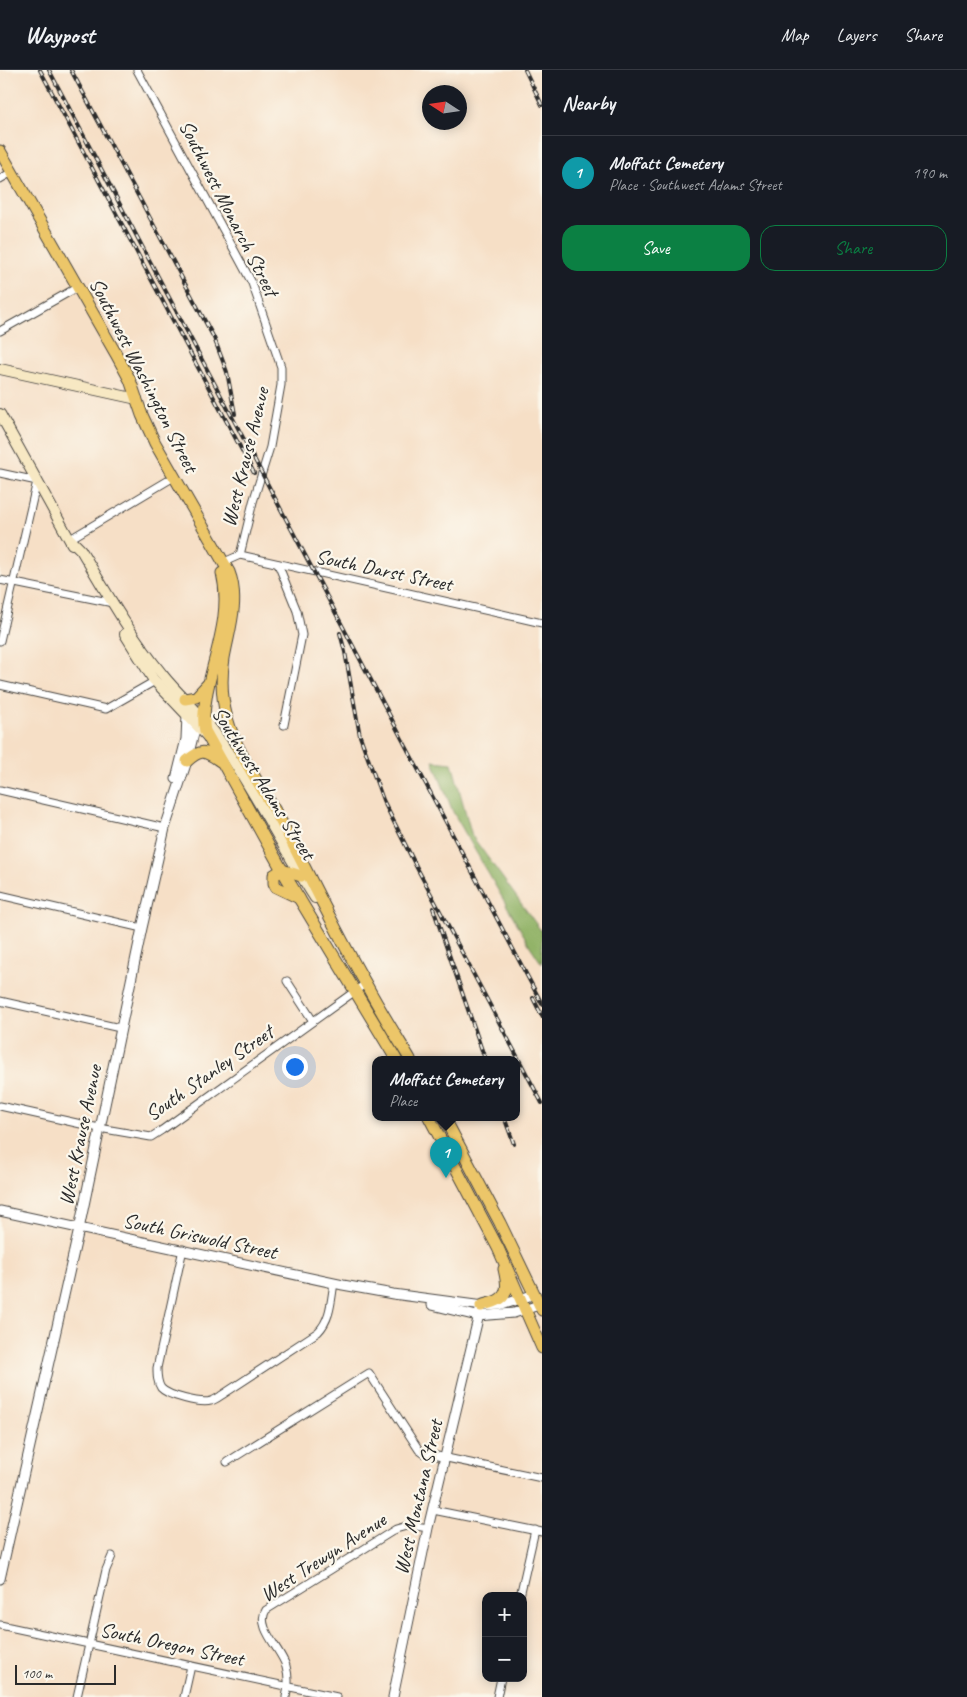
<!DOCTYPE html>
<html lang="en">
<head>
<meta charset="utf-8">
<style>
	:root { --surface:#171b24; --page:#242831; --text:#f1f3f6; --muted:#9ea1a6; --line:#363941; --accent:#0b8043 }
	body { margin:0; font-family:Caveat,sans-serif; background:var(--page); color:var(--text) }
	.controls { position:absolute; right:15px; bottom:15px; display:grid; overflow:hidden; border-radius:10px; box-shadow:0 2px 12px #0003 }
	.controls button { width:45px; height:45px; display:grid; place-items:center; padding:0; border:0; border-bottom:1px solid var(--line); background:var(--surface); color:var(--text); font:25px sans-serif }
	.compass { position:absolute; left:422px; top:15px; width:45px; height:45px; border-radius:50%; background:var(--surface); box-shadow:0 2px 12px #0003; rotate:282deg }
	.scale { position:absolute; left:15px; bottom:12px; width:101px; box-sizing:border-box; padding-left:5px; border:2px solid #2b2b2b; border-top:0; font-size:14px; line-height:18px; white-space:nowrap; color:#2b2b2b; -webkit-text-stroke:4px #fbf7ec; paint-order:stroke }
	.you { position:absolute; left:294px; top:996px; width:18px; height:18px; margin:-12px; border:4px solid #fff; border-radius:50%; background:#1a73e8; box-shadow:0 0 0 8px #1a73e833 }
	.badge { display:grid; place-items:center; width:32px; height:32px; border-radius:50%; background:var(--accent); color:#fff; font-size:16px; font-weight:700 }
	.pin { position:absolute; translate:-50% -41px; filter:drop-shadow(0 1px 2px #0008) }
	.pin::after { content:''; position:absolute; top:26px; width:18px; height:15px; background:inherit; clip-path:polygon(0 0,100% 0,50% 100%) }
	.popup { position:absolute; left:372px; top:986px; width:148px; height:65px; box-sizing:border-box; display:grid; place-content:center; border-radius:10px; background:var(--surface); filter:drop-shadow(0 1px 4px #0005); font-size:16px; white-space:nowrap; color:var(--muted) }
	.popup b { font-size:19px; color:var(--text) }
	.popup::after { content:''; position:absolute; left:50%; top:100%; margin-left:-10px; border:10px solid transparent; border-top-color:var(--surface) }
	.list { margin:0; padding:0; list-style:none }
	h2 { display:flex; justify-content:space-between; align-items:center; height:65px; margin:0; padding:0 20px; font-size:21px }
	h2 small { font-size:16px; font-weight:400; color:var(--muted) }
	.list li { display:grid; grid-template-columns:32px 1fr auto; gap:15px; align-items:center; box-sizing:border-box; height:75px; padding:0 20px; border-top:1px solid var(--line) }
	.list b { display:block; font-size:19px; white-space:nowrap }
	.list p { margin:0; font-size:16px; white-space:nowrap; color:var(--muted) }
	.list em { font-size:16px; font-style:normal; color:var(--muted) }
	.actions { display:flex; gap:10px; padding:15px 20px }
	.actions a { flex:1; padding:11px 0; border:1px solid var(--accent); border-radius:15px; text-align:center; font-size:18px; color:var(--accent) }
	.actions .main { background:var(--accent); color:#fff }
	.map { position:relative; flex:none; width:542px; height:1627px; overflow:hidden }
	header { display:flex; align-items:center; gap:30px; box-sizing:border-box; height:70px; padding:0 25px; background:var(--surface); border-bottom:1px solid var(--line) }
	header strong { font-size:24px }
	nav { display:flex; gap:28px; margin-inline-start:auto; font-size:18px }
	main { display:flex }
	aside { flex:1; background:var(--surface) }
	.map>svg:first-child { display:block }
	.forest { fill:#92b367; stroke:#5e6f49 }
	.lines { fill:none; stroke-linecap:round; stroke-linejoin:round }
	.minor-casing { stroke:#494642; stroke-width:9 }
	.tertiary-casing { stroke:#494642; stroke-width:11 }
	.secondary-casing { stroke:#494642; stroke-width:12 }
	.primary-casing { stroke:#494642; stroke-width:13 }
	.minor { stroke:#fff; stroke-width:7 }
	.tertiary { stroke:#fff; stroke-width:9 }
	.secondary { stroke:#f7e8c3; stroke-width:10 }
	.primary { stroke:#ecc669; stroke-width:11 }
	.rail-casing { stroke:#2b2b2b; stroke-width:4 }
	.rail { stroke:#fbf7ec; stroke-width:2; stroke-dasharray:5.5; stroke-linecap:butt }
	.labels { text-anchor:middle; stroke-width:4.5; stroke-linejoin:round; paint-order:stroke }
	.street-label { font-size:21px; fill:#2b2b2b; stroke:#fbf7ec }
</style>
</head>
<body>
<header>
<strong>Waypost</strong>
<nav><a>Map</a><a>Layers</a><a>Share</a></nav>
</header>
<main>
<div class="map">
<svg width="542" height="1627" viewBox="0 0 542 1627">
	<rect width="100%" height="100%" fill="#fbf7ec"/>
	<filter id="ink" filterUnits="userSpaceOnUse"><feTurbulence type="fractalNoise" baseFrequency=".02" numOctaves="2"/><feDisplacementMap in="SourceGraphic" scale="10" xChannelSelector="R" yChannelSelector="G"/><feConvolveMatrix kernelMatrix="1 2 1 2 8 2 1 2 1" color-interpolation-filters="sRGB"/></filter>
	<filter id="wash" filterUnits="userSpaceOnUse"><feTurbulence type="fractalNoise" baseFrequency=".0096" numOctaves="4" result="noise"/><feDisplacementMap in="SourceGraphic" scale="20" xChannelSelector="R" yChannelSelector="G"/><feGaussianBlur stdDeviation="1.12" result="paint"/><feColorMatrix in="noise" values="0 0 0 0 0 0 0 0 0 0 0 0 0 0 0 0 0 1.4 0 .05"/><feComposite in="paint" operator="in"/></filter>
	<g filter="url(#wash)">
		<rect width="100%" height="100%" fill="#f6dfc6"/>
		<path class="forest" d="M433,691L452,693L472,766L542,862V894L530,876L453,742Z"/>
	</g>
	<g filter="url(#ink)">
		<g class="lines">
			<g class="minor-casing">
				<g id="minor">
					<path d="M137,0L252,213L281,297V315L270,377L253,432L240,485"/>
					<path d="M0,109L12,102"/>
					<path d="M0,261L78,217"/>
					<path d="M0,403L37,411L0,571"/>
					<path d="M70,469L174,407"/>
					<path d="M222,493L240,485L542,553"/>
					<path d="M278,494L297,541L302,565L284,655"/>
					<path d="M0,510L113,533"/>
					<path d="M0,615L106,639L155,611"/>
					<path d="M0,720L165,758"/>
					<path d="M0,825L142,858"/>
					<path d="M287,911L313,951"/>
					<path d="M0,931L120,958"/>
					<path d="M0,1036L99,1058L151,1067L162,1060L365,914"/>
					<path d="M183,1179L157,1298C157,1305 157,1312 161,1318C168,1326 201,1334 211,1331C215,1330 219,1327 222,1325L318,1262C331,1249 331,1230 334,1213"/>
					<path d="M227,1392L369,1303L419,1380L423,1383L542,1408"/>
					<path d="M433,1440L542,1462"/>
					<path d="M520,1526L535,1460"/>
					<path d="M0,1555L337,1627"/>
					<path d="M77,1627L106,1500L112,1486"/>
					<path d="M184,1627L191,1596"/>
					<path d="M286,1627C289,1616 289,1607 286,1596C281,1579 255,1557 266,1540L396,1459L410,1455L428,1458"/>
					<path d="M497,1627L501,1608"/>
				</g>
			</g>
			<g class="tertiary-casing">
				<g id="tertiary">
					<path d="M176,709L186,669L187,645"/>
					<path d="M0,1141L343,1215L393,1224L483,1236L502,1235L535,1224"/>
					<path d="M432,1235L477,1246L514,1243L539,1235"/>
					<path d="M0,1509L79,1159L142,858L165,758L187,691L195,659L196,649"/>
					<path d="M393,1627L428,1458L481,1236"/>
				</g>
			</g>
			<g class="secondary-casing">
				<g id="secondary">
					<path d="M0,299L137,329"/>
					<path d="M0,344L72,474"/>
					<path d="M70,469L81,480C106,522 131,566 162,604C179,626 201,643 217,666C253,718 281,775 315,828"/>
					<path d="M125,564L153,609L207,666"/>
				</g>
			</g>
			<g class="primary-casing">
				<g id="primary">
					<path d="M0,81L116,284L130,310L142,345L155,373L229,502C240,530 229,560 224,588C221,607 222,630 227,648C237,684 260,714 278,746C308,802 334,859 366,914C380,940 395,964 410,989"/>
					<path d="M222,503C232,543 215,583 207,622C205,635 202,648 205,661L282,800L396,989"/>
					<path d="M185,629L196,627L208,614"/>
					<path d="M187,691C202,678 205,681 220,691"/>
					<path d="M299,828L276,817L274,813V805L282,800L301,806"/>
					<path d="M429,1047L498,1178L542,1278"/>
					<path d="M444,1047L500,1153L542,1240"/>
					<path d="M481,1236C487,1233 495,1233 500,1229C510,1223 506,1208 504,1199"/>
				</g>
			</g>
			<use href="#minor" class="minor"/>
			<use href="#tertiary" class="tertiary"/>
			<use href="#secondary" class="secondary"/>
			<use href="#primary" class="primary"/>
			<g class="rail-casing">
				<g id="rail">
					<path d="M40,0L254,403"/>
					<path d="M49,0L542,934"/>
					<path d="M71,0L214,268L227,302L235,344"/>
					<path d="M525,0L542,35"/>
					<path d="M340,563L345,582L360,666L383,730L416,796L542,1033"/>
					<path d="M433,838L485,989"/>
					<path d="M533,928L542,946"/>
					<path d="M504,1047L514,1074"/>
				</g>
			</g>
			<use href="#rail" class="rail"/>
		</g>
	</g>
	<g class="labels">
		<g class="street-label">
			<text transform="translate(229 138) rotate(63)" y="7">Southwest Monarch Street</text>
			<text transform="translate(144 305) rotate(63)" y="7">Southwest Washington Street</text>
			<text transform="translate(245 387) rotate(-76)" y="7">West Krause Avenue</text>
			<text transform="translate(384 500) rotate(12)" y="7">South Darst Street</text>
			<text transform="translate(264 713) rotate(58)" y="7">Southwest Adams Street</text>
			<text transform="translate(209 1003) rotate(-35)" y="7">South Stanley Street</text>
			<text transform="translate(80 1065) rotate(-78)" y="7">West Krause Avenue</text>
			<text transform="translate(200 1166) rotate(12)" y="7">South Griswold Street</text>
			<text transform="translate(418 1427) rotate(-77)" y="7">West Montana Street</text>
			<text transform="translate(323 1487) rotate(-33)" y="7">West Trewyn Avenue</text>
			<text transform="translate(172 1574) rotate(12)" y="7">South Oregon Street</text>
		</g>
	</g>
</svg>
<div class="controls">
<button>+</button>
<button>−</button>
</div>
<svg class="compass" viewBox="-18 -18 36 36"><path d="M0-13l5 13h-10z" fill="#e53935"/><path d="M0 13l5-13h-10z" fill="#9ea1a6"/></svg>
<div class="scale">100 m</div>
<div class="you"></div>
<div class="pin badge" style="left:446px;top:1108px;background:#0f9aa8">1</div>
<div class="popup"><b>Moffatt Cemetery</b>Place</div>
</div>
<aside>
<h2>Nearby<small></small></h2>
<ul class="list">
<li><span class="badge" style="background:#0f9aa8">1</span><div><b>Moffatt Cemetery</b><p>Place · Southwest Adams Street</p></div><em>190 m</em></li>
</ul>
<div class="actions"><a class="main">Save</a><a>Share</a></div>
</aside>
</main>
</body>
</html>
